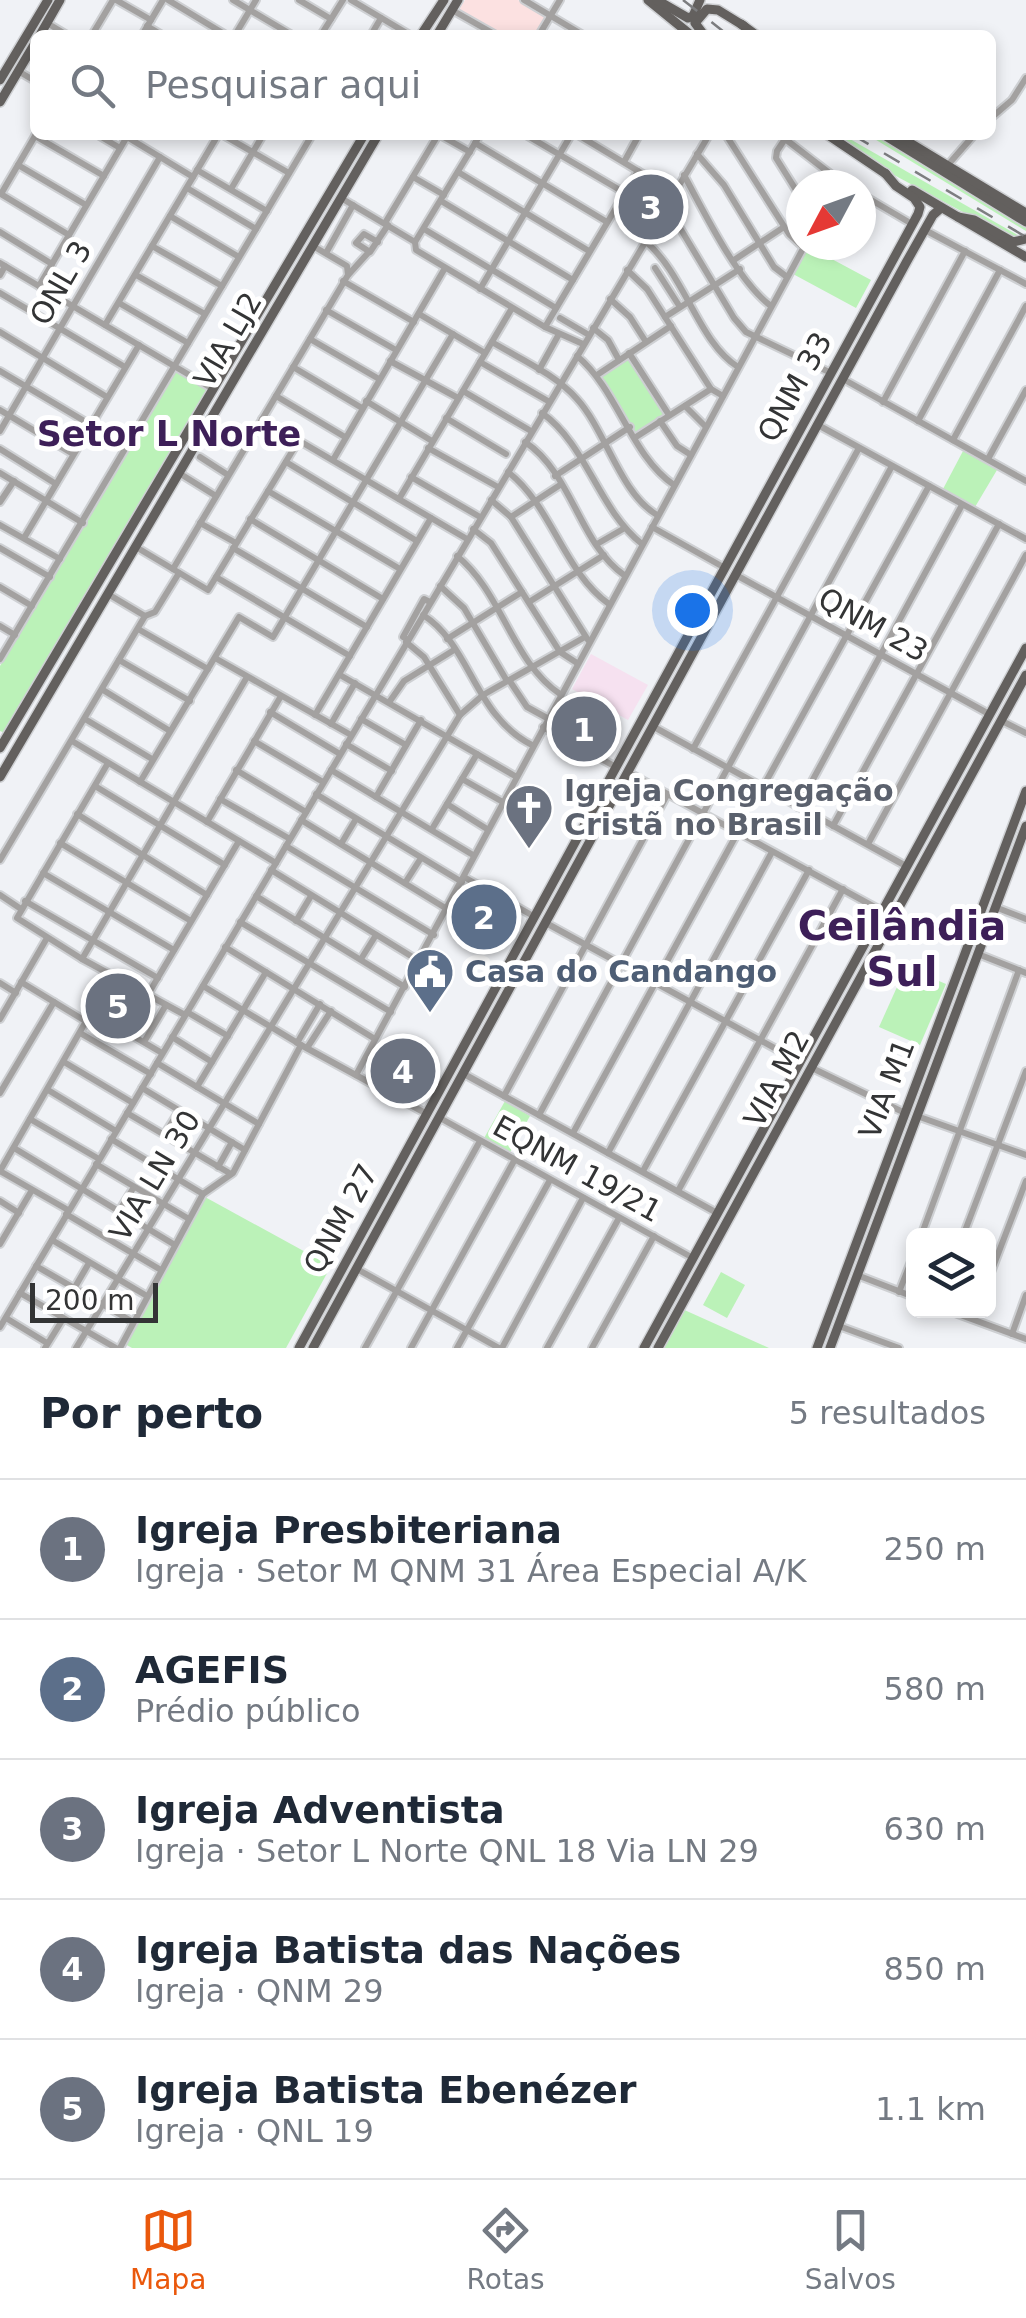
<!DOCTYPE html>
<html lang="pt">
<head>
<meta charset="utf-8">
<style>
	:root { --surface:#fff; --page:#f2f2f3; --text:#1f2937; --muted:#747a83; --line:#e0e1e3; --accent:#ea580c }
	body { margin:0; font-family:"DejaVu Sans",sans-serif; background:var(--page); color:var(--text) }
	.controls { position:absolute; right:30px; bottom:30px; display:grid; overflow:hidden; border-radius:15px; box-shadow:0 5px 15px #0003 }
	.controls button { width:90px; height:90px; display:grid; place-items:center; padding:0; border:0; border-bottom:2px solid var(--line); background:var(--surface); color:var(--text); font:50px sans-serif }
	.compass { position:absolute; left:786px; top:170px; width:90px; height:90px; border-radius:50%; background:var(--surface); box-shadow:0 5px 15px #0003; rotate:229deg }
	.scale { position:absolute; left:30px; bottom:25px; width:128px; box-sizing:border-box; padding-left:10px; border:5px solid #333435; border-top:0; font-size:28px; line-height:35px; white-space:nowrap; color:#333435; -webkit-text-stroke:8px #fff; paint-order:stroke }
	.you { position:absolute; left:692px; top:610px; width:35px; height:35px; margin:-25px; border:8px solid #fff; border-radius:50%; background:#1a73e8; box-shadow:0 0 0 15px #1a73e833 }
	.badge { display:grid; place-items:center; width:65px; height:65px; border-radius:50%; background:var(--accent); color:#fff; font-size:32px; font-weight:700 }
	.pin { position:absolute; translate:-50% -50%; border:5px solid #fff; box-shadow:0 2px 10px #0006 }
	.list { margin:0; padding:0; list-style:none }
	h2 { display:flex; justify-content:space-between; align-items:center; height:130px; margin:0; padding:0 40px; font-size:42px }
	h2 small { font-size:32px; font-weight:400; color:var(--muted) }
	.list li { display:grid; grid-template-columns:65px 1fr auto; gap:30px; align-items:center; box-sizing:border-box; height:140px; padding:0 40px; border-top:2px solid var(--line) }
	.list b { display:block; font-size:38px; white-space:nowrap }
	.list p { margin:0; font-size:32px; white-space:nowrap; color:var(--muted) }
	.list em { font-size:32px; font-style:normal; color:var(--muted) }
	.icon { flex:none; width:55px; height:55px; fill:none; stroke:currentColor; stroke-width:2; stroke-linecap:round; stroke-linejoin:round }
	.map { position:relative; flex:none; width:1026px; height:1348px; overflow:hidden }
	.search { position:absolute; background:var(--surface); box-shadow:0 5px 15px #0003; left:30px; right:30px; top:30px; height:110px; display:flex; align-items:center; gap:25px; box-sizing:border-box; padding:0 35px; border-radius:15px; color:var(--muted); font-size:38px }
	.sheet { height:830px; background:var(--surface) }
	nav { display:flex; justify-content:space-around; align-items:center; box-sizing:border-box; height:140px; border-top:2px solid var(--line); background:var(--surface); font-size:28px; color:var(--muted) }
	nav a { display:grid; justify-items:center; gap:5px }
	nav .on { color:var(--accent) }
	.map>svg:first-child { display:block }
	.commercial { fill:#fce1e1 }
	.industrial { fill:#f6e1f0 }
	.green { fill:#bbf2b8 }
	.lines { fill:none; stroke-linecap:round; stroke-linejoin:round }
	.minor-casing { stroke:#ced0d3; stroke-width:10 }
	.major-casing { stroke:#ced0d3; stroke-width:12 }
	.minor { stroke:#a3a1a0; stroke-width:6 }
	.major { stroke:#63605e; stroke-width:9 }
	.rail { stroke:#7d7e80; stroke-width:2.5; stroke-dasharray:18 18; stroke-linecap:butt }
	.labels { text-anchor:middle; stroke-width:10; stroke-linejoin:round; paint-order:stroke }
	.street-label { font-size:30px; fill:#333435; stroke:#fff }
	.worship-label { font-size:30px; font-weight:bold; fill:#5b616d; stroke:#fff; text-anchor:start }
	.service-label { font-size:30px; font-weight:bold; fill:#4e5e75; stroke:#fff; text-anchor:start }
	.quarter-label { font-size:35px; font-weight:bold; fill:#3d1f58; stroke:#fff }
	.district-label { font-size:40px; font-weight:bold; fill:#3d1f58; stroke:#fff }
</style>
</head>
<body>
<div class="map">
<svg width="1026" height="1348" viewBox="0 0 1026 1348">
	<rect width="100%" height="100%" fill="#f0f2f6"/>
	<path class="commercial" d="M465,0H518L546,17L535,35H502L459,10Z"/>
	<path class="industrial" d="M591,654L648,685L628,720L572,689Z"/>
	<g class="green">
		<path d="M834,135H843L1023,238L1015,240L894,175Z"/>
		<path d="M868,135H882L1026,226V231Z"/>
		<path d="M809,245H817L815,250L871,280L856,308L793,274Z"/>
		<path d="M629,357L665,414L635,433L599,376Z"/>
		<path d="M175,370L208,390L5,733L0,731V666Z"/>
		<path d="M963,451L997,470L975,507L943,489Z"/>
		<path d="M906,967L946,984L920,1045L879,1027Z"/>
		<path d="M505,1101L530,1116L509,1154L483,1140Z"/>
		<path d="M205,1197L331,1266L286,1348H132L125,1344Z"/>
		<path d="M721,1272L745,1285L727,1318L703,1305Z"/>
		<path d="M680,1308L769,1348H659Z"/>
	</g>
	<g class="lines">
		<g class="minor-casing">
			<g id="minor">
				<path d="M116,0L151,20"/>
				<path d="M168,0L226,35"/>
				<path d="M233,0L292,35"/>
				<path d="M299,0L331,19"/>
				<path d="M351,0L410,35"/>
				<path d="M524,0L583,35"/>
				<path d="M452,10L496,35"/>
				<path d="M47,23L67,35"/>
				<path d="M147,26L162,35"/>
				<path d="M92,35L113,0"/>
				<path d="M142,35L163,0"/>
				<path d="M235,35L256,0"/>
				<path d="M321,35L343,0"/>
				<path d="M371,35L381,18"/>
				<path d="M539,35L560,0"/>
				<path d="M18,71L35,81"/>
				<path d="M991,118L1012,100L1026,78"/>
				<path d="M98,135L120,148"/>
				<path d="M223,135L289,173"/>
				<path d="M440,135L470,152"/>
				<path d="M480,135L415,242L416,250L545,327L583,344"/>
				<path d="M526,135L625,193"/>
				<path d="M578,135L673,192"/>
				<path d="M726,135L789,234L803,247"/>
				<path d="M780,135L845,185"/>
				<path d="M35,136L104,176"/>
				<path d="M127,137L193,177"/>
				<path d="M785,139L777,151L776,158L801,198"/>
				<path d="M475,143L607,222"/>
				<path d="M697,154L724,185L774,267L787,277"/>
				<path d="M624,162L639,135"/>
				<path d="M18,165L86,205"/>
				<path d="M947,166L974,135"/>
				<path d="M197,170L267,211"/>
				<path d="M458,172L589,251"/>
				<path d="M684,175C704,212 738,282 771,306"/>
				<path d="M413,177L444,195"/>
				<path d="M187,188L256,229"/>
				<path d="M231,189L263,135"/>
				<path d="M1,194L69,235"/>
				<path d="M1,194L35,136"/>
				<path d="M861,194L912,224"/>
				<path d="M341,198L415,242"/>
				<path d="M441,201L573,280"/>
				<path d="M661,214L680,228L734,318L746,332L831,373"/>
				<path d="M170,216L239,257"/>
				<path d="M385,223L438,135"/>
				<path d="M424,229L556,308"/>
				<path d="M925,230L1026,284"/>
				<path d="M0,232L52,264"/>
				<path d="M645,241C685,274 698,342 738,367"/>
				<path d="M378,242L364,234L356,243L370,252L388,225"/>
				<path d="M152,246L222,286"/>
				<path d="M326,253L353,205"/>
				<path d="M734,260L784,227"/>
				<path d="M0,263L213,389"/>
				<path d="M655,268L680,307"/>
				<path d="M627,270L647,289L711,389L723,396"/>
				<path d="M349,274L368,253"/>
				<path d="M0,275L5,266"/>
				<path d="M136,275L205,314"/>
				<path d="M343,281L414,322"/>
				<path d="M39,286L128,135"/>
				<path d="M480,289L571,135"/>
				<path d="M0,293L125,367"/>
				<path d="M610,299L630,317L646,342"/>
				<path d="M119,303L188,343"/>
				<path d="M326,310L396,350"/>
				<path d="M419,314L485,353"/>
				<path d="M665,317L740,269"/>
				<path d="M560,318L589,335"/>
				<path d="M105,325L218,135"/>
				<path d="M545,327L638,171"/>
				<path d="M593,328L608,340L619,360"/>
				<path d="M0,332L107,397"/>
				<path d="M310,339L379,379"/>
				<path d="M492,342C520,359 555,374 577,399C606,431 620,493 657,515"/>
				<path d="M629,353L669,415"/>
				<path d="M577,356C618,390 631,456 674,485"/>
				<path d="M390,361L458,398"/>
				<path d="M480,362L548,401"/>
				<path d="M293,367L362,408"/>
				<path d="M539,370L559,334"/>
				<path d="M0,371L91,425"/>
				<path d="M597,375L671,326"/>
				<path d="M843,379L1026,481"/>
				<path d="M463,391L531,431"/>
				<path d="M276,396L345,437"/>
				<path d="M366,401L432,441"/>
				<path d="M883,402L965,251"/>
				<path d="M685,406L706,427"/>
				<path d="M0,410L73,454"/>
				<path d="M542,413C587,445 598,509 642,544"/>
				<path d="M446,418L506,454"/>
				<path d="M262,419L467,539"/>
				<path d="M660,421L677,446L691,455"/>
				<path d="M918,421L1000,270"/>
				<path d="M818,425L1026,539"/>
				<path d="M0,431L160,157"/>
				<path d="M636,437L711,389"/>
				<path d="M953,440L1026,306"/>
				<path d="M525,442C572,473 579,543 624,575"/>
				<path d="M428,448L498,487"/>
				<path d="M0,449L56,484"/>
				<path d="M200,457L228,475"/>
				<path d="M988,459L1026,390"/>
				<path d="M333,460L445,268"/>
				<path d="M286,462L417,541"/>
				<path d="M508,472C552,506 563,571 609,604"/>
				<path d="M0,473L83,523"/>
				<path d="M179,473L216,496"/>
				<path d="M555,476L630,427"/>
				<path d="M411,477L480,517"/>
				<path d="M268,491L400,569"/>
				<path d="M399,499L512,308"/>
				<path d="M491,500L511,517L588,640"/>
				<path d="M0,502L14,481"/>
				<path d="M511,517L560,485"/>
				<path d="M250,519L383,599"/>
				<path d="M200,523L236,543"/>
				<path d="M0,525L60,559"/>
				<path d="M652,527L725,568"/>
				<path d="M473,529L491,543L560,652L577,663"/>
				<path d="M24,538L139,345"/>
				<path d="M597,544L623,529"/>
				<path d="M136,547L208,590L216,577L350,656"/>
				<path d="M0,548L50,577"/>
				<path d="M233,548L367,627"/>
				<path d="M457,556C502,592 512,662 560,694"/>
				<path d="M173,569L348,275L347,266L313,246"/>
				<path d="M736,575L989,714"/>
				<path d="M216,577L299,440"/>
				<path d="M440,586L464,608L507,681"/>
				<path d="M0,587L32,606"/>
				<path d="M529,602L604,555"/>
				<path d="M423,615C471,645 474,716 532,745"/>
				<path d="M145,616L155,612L179,573"/>
				<path d="M0,626L15,635"/>
				<path d="M138,629L208,669"/>
				<path d="M447,639L522,592"/>
				<path d="M408,640L403,637L424,599L430,602"/>
				<path d="M406,642L424,657L460,715"/>
				<path d="M215,658L351,735"/>
				<path d="M0,659L312,135"/>
				<path d="M119,660L190,701"/>
				<path d="M340,675L515,776"/>
				<path d="M509,680L527,707L547,718"/>
				<path d="M103,690L170,731"/>
				<path d="M390,701L404,681L454,650"/>
				<path d="M270,712L340,754"/>
				<path d="M315,715L431,518"/>
				<path d="M85,719L152,759"/>
				<path d="M361,719L406,745"/>
				<path d="M1002,721L1026,733"/>
				<path d="M331,724L355,683"/>
				<path d="M543,727L616,767"/>
				<path d="M654,727L906,866"/>
				<path d="M72,741L276,863"/>
				<path d="M254,741L323,782"/>
				<path d="M346,744L392,771"/>
				<path d="M693,749L859,448"/>
				<path d="M108,763L17,918L82,959L185,1015"/>
				<path d="M236,770L306,812"/>
				<path d="M331,770L473,855"/>
				<path d="M629,773L882,911"/>
				<path d="M462,779L501,801"/>
				<path d="M140,782L239,617L273,637L453,334"/>
				<path d="M95,786L225,865"/>
				<path d="M763,787L929,486"/>
				<path d="M316,794L462,882"/>
				<path d="M376,797L421,720"/>
				<path d="M220,799L290,839"/>
				<path d="M447,804L487,829"/>
				<path d="M798,807L962,505"/>
				<path d="M77,814L207,895"/>
				<path d="M301,820L447,909"/>
				<path d="M207,822L281,696"/>
				<path d="M833,826L999,524"/>
				<path d="M432,829L477,754"/>
				<path d="M60,843L191,921"/>
				<path d="M341,844L356,819"/>
				<path d="M868,844L1026,555"/>
				<path d="M286,846L434,935"/>
				<path d="M0,860L145,616L108,594"/>
				<path d="M271,870L419,961"/>
				<path d="M43,873L174,950"/>
				<path d="M464,877L535,917"/>
				<path d="M405,883L421,858"/>
				<path d="M0,895L21,909"/>
				<path d="M256,896L405,987"/>
				<path d="M25,901L158,978"/>
				<path d="M995,907L1026,919"/>
				<path d="M296,921L311,896"/>
				<path d="M240,922L391,1012"/>
				<path d="M546,923L800,1062"/>
				<path d="M225,947L375,1039"/>
				<path d="M978,954L1026,973"/>
				<path d="M82,959L247,677"/>
				<path d="M361,959L376,935"/>
				<path d="M21,982L87,1022"/>
				<path d="M0,983L16,993"/>
				<path d="M203,986L301,1045L427,1114"/>
				<path d="M147,996L239,841"/>
				<path d="M92,1012L162,1053"/>
				<path d="M187,1012L228,1036"/>
				<path d="M0,1019L47,938"/>
				<path d="M80,1033L151,1074"/>
				<path d="M172,1037L212,1062"/>
				<path d="M144,1042L166,1005"/>
				<path d="M297,1043L320,1004"/>
				<path d="M307,1048L331,1011"/>
				<path d="M64,1062L133,1103"/>
				<path d="M157,1063L259,1124"/>
				<path d="M812,1068L905,1113"/>
				<path d="M464,1074L717,1213"/>
				<path d="M356,1075L805,245"/>
				<path d="M197,1087L266,972"/>
				<path d="M142,1088L245,1150"/>
				<path d="M48,1090L116,1131"/>
				<path d="M0,1093L54,1002"/>
				<path d="M504,1096L667,795"/>
				<path d="M127,1113L231,1174"/>
				<path d="M539,1115L892,466"/>
				<path d="M917,1116L1026,1155"/>
				<path d="M440,1118L693,1258"/>
				<path d="M30,1119L99,1159"/>
				<path d="M573,1133L738,832"/>
				<path d="M164,1135L179,1111"/>
				<path d="M111,1139L203,1194"/>
				<path d="M14,1148L175,1245"/>
				<path d="M608,1153L772,852"/>
				<path d="M96,1164L189,1219"/>
				<path d="M218,1167L232,1142"/>
				<path d="M0,1171L112,976"/>
				<path d="M0,1171L68,1210"/>
				<path d="M643,1171L809,870"/>
				<path d="M678,1191L843,889"/>
				<path d="M0,1201L19,1213"/>
				<path d="M119,1211L134,1187"/>
				<path d="M66,1214L161,1270"/>
				<path d="M921,1236L1019,970"/>
				<path d="M963,1236L1026,1071"/>
				<path d="M52,1240L147,1296"/>
				<path d="M0,1244L32,1190"/>
				<path d="M36,1266L133,1322"/>
				<path d="M357,1269L499,1348"/>
				<path d="M857,1275L914,1297"/>
				<path d="M988,1280L1026,1181"/>
				<path d="M75,1287L89,1263"/>
				<path d="M899,1292L914,1254"/>
				<path d="M20,1293L116,1348"/>
				<path d="M947,1310L1026,1339"/>
				<path d="M6,1318L47,1343"/>
				<path d="M839,1326L899,1348"/>
				<path d="M0,1327L709,135"/>
				<path d="M1012,1334L1026,1295"/>
				<path d="M45,1348L63,1319"/>
				<path d="M76,1348L460,715L483,695L585,637"/>
				<path d="M120,1348L203,1194L233,1173L301,1045"/>
				<path d="M365,1348L480,1141"/>
				<path d="M411,1348L514,1161"/>
				<path d="M457,1348L550,1180"/>
				<path d="M502,1348L583,1198"/>
				<path d="M547,1348L619,1218"/>
				<path d="M592,1348L654,1236"/>
			</g>
		</g>
		<g class="major-casing">
			<g id="major">
				<path d="M648,0L691,35"/>
				<path d="M657,0L688,18L693,16L700,0"/>
				<path d="M741,24L756,35"/>
				<path d="M40,35L60,0"/>
				<path d="M421,35L444,0"/>
				<path d="M437,35L458,0"/>
				<path d="M704,35L695,23L707,9L718,10L744,26"/>
				<path d="M0,80L48,0"/>
				<path d="M0,102L35,43"/>
				<path d="M828,135L886,174"/>
				<path d="M884,135L1026,222"/>
				<path d="M897,135L1026,213"/>
				<path d="M912,190L1026,257"/>
				<path d="M958,217L974,220L1013,242L1026,239"/>
				<path d="M0,748L364,135"/>
				<path d="M0,777L378,135"/>
				<path d="M299,1348L918,214L920,207L914,198L896,186L885,173"/>
				<path d="M313,1348L907,261L933,215L941,208"/>
				<path d="M644,1348L1026,648"/>
				<path d="M658,1348L1026,675"/>
				<path d="M817,1348L1026,791"/>
				<path d="M830,1348L1026,826"/>
			</g>
		</g>
		<use href="#minor" class="minor"/>
		<use href="#major" class="major"/>
		<g class="rail">
			<path d="M683,0L728,35"/>
			<path d="M853,135L1026,237"/>
		</g>
	</g>
	<defs>
		<g id="church-pin" transform="scale(2.5)"><path d="M0 17L-7.5 6A9.5 9.5 0 1 1 7.5 6Z" fill="#6b7280" stroke="#fff"/><path d="M-1.2-6h2.4v3.5h3.3v2.4h-3.3V6h-2.4V-.1h-3.3v-2.4h3.3Z" fill="#fff"/></g>
		<g id="civic-pin" transform="scale(2.5)"><path d="M0 17L-7.5 6A9.5 9.5 0 1 1 7.5 6Z" fill="#5c6f8a" stroke="#fff"/><path d="M-.6-6.5H3V-4.5H.6V-3L4-1V1h2V6H-6V1h2V-1L-.6-3ZM-1.2 2.5V6h2.4V2.5Z" fill="#fff"/></g>
	</defs>
	<g fill-rule="evenodd">
		<use href="#church-pin" x="529" y="808"/>
		<use href="#civic-pin" x="430" y="972"/>
	</g>
	<g class="labels">
		<g class="street-label">
			<text transform="translate(61 283) rotate(-60)" y="10">ONL 3</text>
			<text transform="translate(228 340) rotate(-60)" y="10">VIA LJ2</text>
			<text transform="translate(795 387) rotate(-61)" y="10">QNM 33</text>
			<text transform="translate(873 625) rotate(29)" y="10">QNM 23</text>
			<text transform="translate(777 1079) rotate(-62)" y="10">VIA M2</text>
			<text transform="translate(887 1089) rotate(-69)" y="10">VIA M1</text>
			<text transform="translate(577 1169) rotate(29)" y="10">EQNM 19/21</text>
			<text transform="translate(155 1176) rotate(-59)" y="10">VIA LN 30</text>
			<text transform="translate(341 1219) rotate(-61)" y="10">QNM 27</text>
		</g>
		<g class="worship-label">
			<text x="564" y="801">Igreja Congregação<tspan x="564" dy="34">Cristã no Brasil</tspan></text>
		</g>
		<g class="service-label">
			<text x="465" y="982">Casa do Candango</text>
		</g>
		<g class="quarter-label">
			<text x="169" y="446">Setor L Norte</text>
		</g>
		<g class="district-label">
			<text x="902" y="940">Ceilândia<tspan x="902" dy="46">Sul</tspan></text>
		</g>
	</g>
</svg>
<div class="controls">
<button><svg class="icon" aria-label="layers" viewBox="0 0 24 24"><path d="M12 4l9 5-9 5-9-5zM3 14l9 5 9-5"/></svg></button>
</div>
<svg class="compass" viewBox="-18 -18 36 36"><path d="M0-13l5 13h-10z" fill="#e53935"/><path d="M0 13l5-13h-10z" fill="#747a83"/></svg>
<div class="scale">200 m</div>
<div class="you"></div>
<div class="pin badge" style="left:584px;top:729px;background:#6b7280">1</div>
<div class="pin badge" style="left:484px;top:917px;background:#5c6f8a">2</div>
<div class="pin badge" style="left:651px;top:207px;background:#6b7280">3</div>
<div class="pin badge" style="left:403px;top:1071px;background:#6b7280">4</div>
<div class="pin badge" style="left:118px;top:1006px;background:#6b7280">5</div>
<div class="search"><svg class="icon" aria-label="search" viewBox="0 0 24 24"><circle cx="10" cy="10" r="6"/><path d="M15 15l6 6"/></svg>Pesquisar aqui</div>
</div>
<section class="sheet">
<h2>Por perto<small>5 resultados</small></h2>
<ul class="list">
<li><span class="badge" style="background:#6b7280">1</span><div><b>Igreja Presbiteriana</b><p>Igreja · Setor M QNM 31 Área Especial A/K</p></div><em>250 m</em></li>
<li><span class="badge" style="background:#5c6f8a">2</span><div><b>AGEFIS</b><p>Prédio público</p></div><em>580 m</em></li>
<li><span class="badge" style="background:#6b7280">3</span><div><b>Igreja Adventista</b><p>Igreja · Setor L Norte QNL 18 Via LN 29</p></div><em>630 m</em></li>
<li><span class="badge" style="background:#6b7280">4</span><div><b>Igreja Batista das Nações</b><p>Igreja · QNM 29</p></div><em>850 m</em></li>
<li><span class="badge" style="background:#6b7280">5</span><div><b>Igreja Batista Ebenézer</b><p>Igreja · QNL 19</p></div><em>1.1 km</em></li>
</ul>
</section>
<nav>
<a class="on"><svg class="icon" aria-label="map" viewBox="0 0 24 24"><path d="M3 6l6-2 6 2 6-2v14l-6 2-6-2-6 2zM9 4v14M15 6v14"/></svg>Mapa</a>
<a><svg class="icon" aria-label="directions" viewBox="0 0 24 24"><path d="M12 3l9 9-9 9-9-9zM9 14v-3h6M13 9l2 2-2 2"/></svg>Rotas</a>
<a><svg class="icon" aria-label="saved" viewBox="0 0 24 24"><path d="M7 4h10v16l-5-4-5 4z"/></svg>Salvos</a>
</nav>
</body>
</html>
